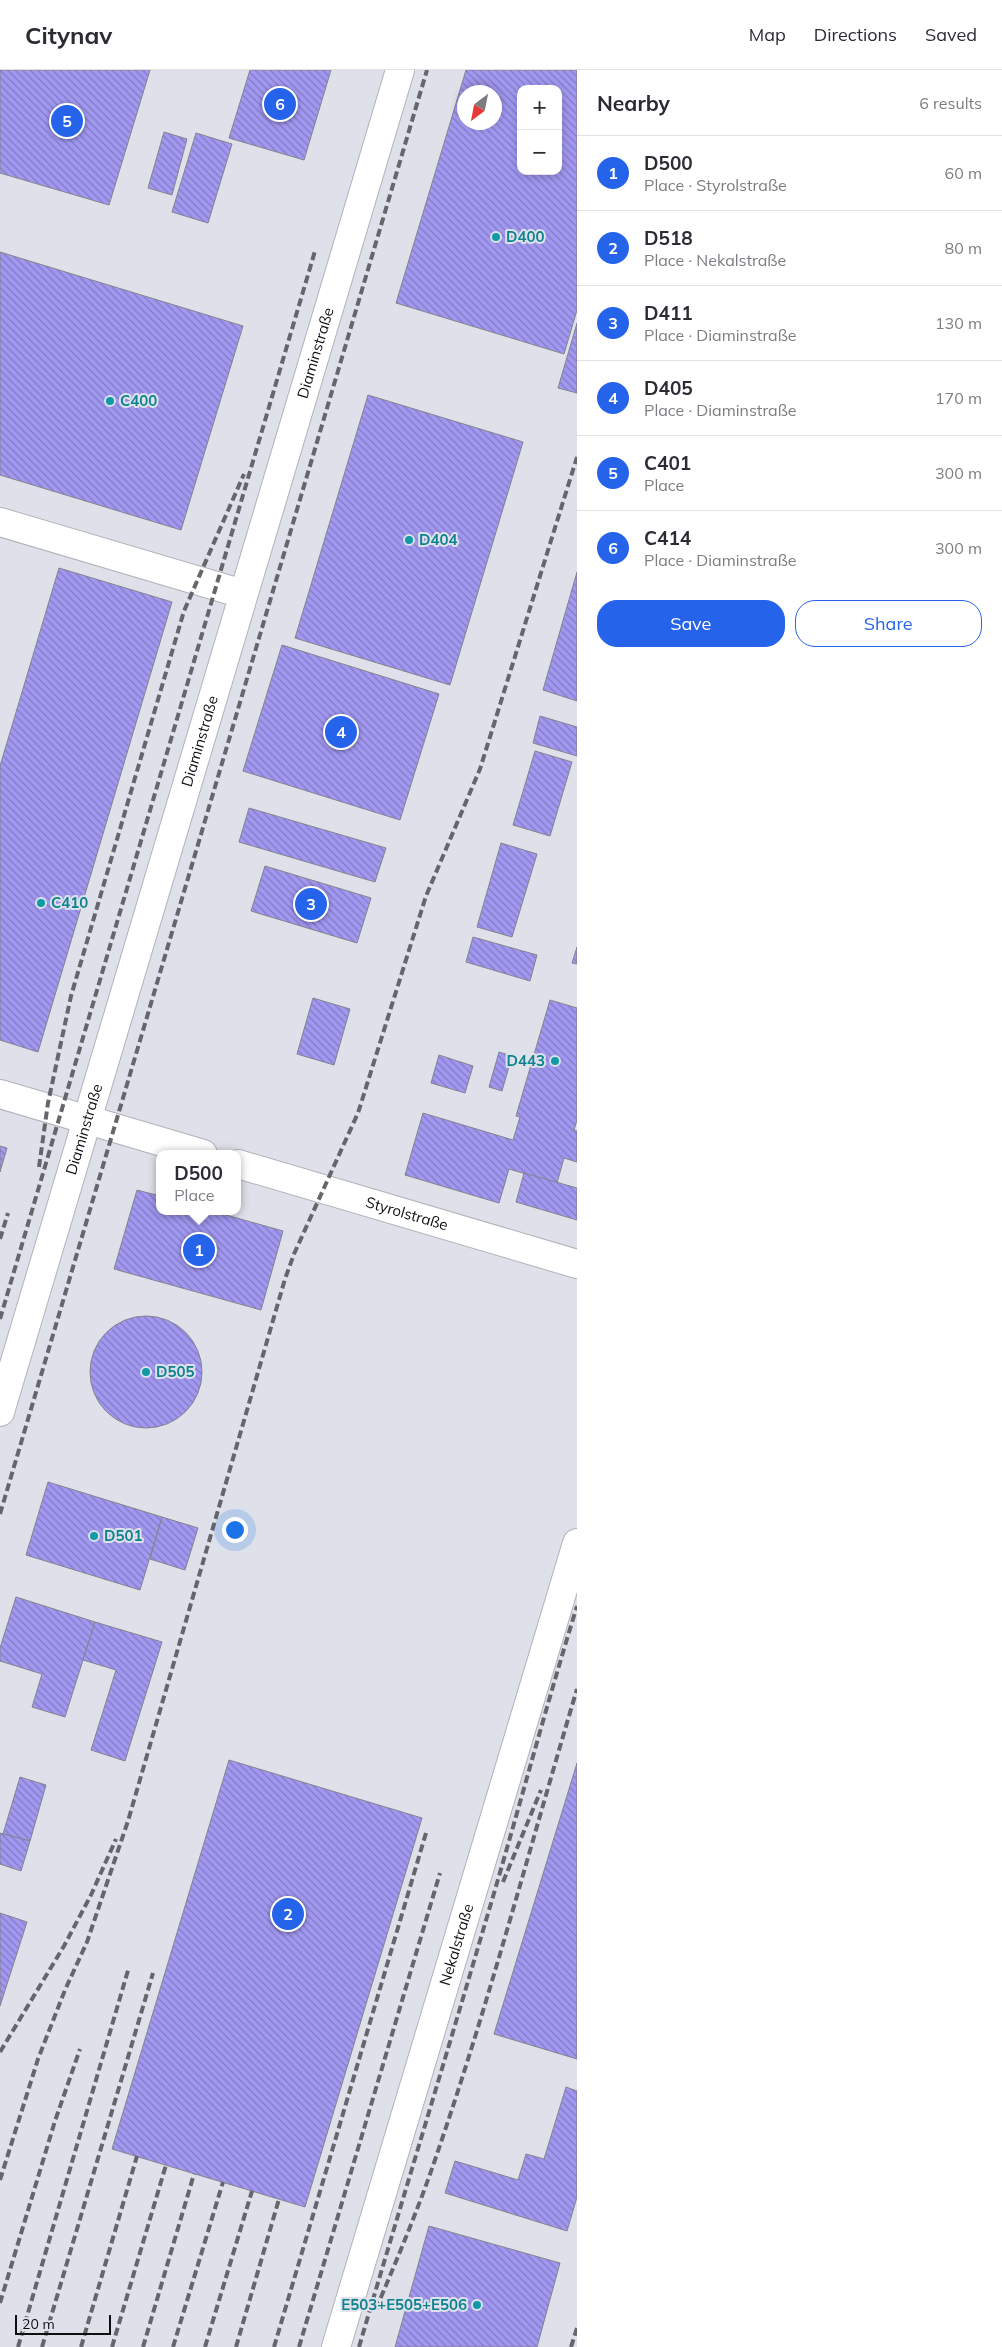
<!DOCTYPE html>
<html lang="en">
<head>
<meta charset="utf-8">
<style>
	:root { --surface:#fff; --page:#f2f2f3; --text:#2b2b33; --muted:#7c7c81; --line:#e1e1e2; --accent:#2563eb }
	body { margin:0; font-family:Mulish,sans-serif; background:var(--page); color:var(--text) }
	.controls { position:absolute; right:15px; top:15px; display:grid; overflow:hidden; border-radius:10px; box-shadow:0 2px 8px #0003 }
	.controls button { width:45px; height:45px; display:grid; place-items:center; padding:0; border:0; border-bottom:1px solid var(--line); background:var(--surface); color:var(--text); font:25px sans-serif }
	.compass { position:absolute; left:457px; top:15px; width:45px; height:45px; border-radius:50%; background:var(--surface); box-shadow:0 2px 8px #0003; rotate:212deg }
	.scale { position:absolute; left:15px; bottom:12px; width:96px; box-sizing:border-box; padding-left:5px; border:2px solid #0f0f12; border-top:0; font-size:14px; line-height:18px; white-space:nowrap; color:#0f0f12; -webkit-text-stroke:4px #dfe1ea; paint-order:stroke }
	.you { position:absolute; left:234px; top:1459px; width:18px; height:18px; margin:-12px; border:4px solid #fff; border-radius:50%; background:#1a73e8; box-shadow:0 0 0 8px #1a73e833 }
	.badge { display:grid; place-items:center; width:32px; height:32px; border-radius:50%; background:var(--accent); color:#fff; font-size:16px; font-weight:700 }
	.pin { position:absolute; translate:-50% -50%; border:2px solid #fff; box-shadow:0 1px 5px #0006 }
	.popup { position:absolute; left:156px; top:1080px; width:85px; height:65px; box-sizing:border-box; display:grid; place-content:center; border-radius:10px; background:var(--surface); filter:drop-shadow(0 1px 4px #0005); font-size:16px; white-space:nowrap; color:var(--muted) }
	.popup b { font-size:19px; color:var(--text) }
	.popup::after { content:''; position:absolute; left:50%; top:100%; margin-left:-10px; border:10px solid transparent; border-top-color:var(--surface) }
	.list { margin:0; padding:0; list-style:none }
	h2 { display:flex; justify-content:space-between; align-items:center; height:65px; margin:0; padding:0 20px; font-size:21px }
	h2 small { font-size:16px; font-weight:400; color:var(--muted) }
	.list li { display:grid; grid-template-columns:32px 1fr auto; gap:15px; align-items:center; box-sizing:border-box; height:75px; padding:0 20px; border-top:1px solid var(--line) }
	.list b { display:block; font-size:19px; white-space:nowrap }
	.list p { margin:0; font-size:16px; white-space:nowrap; color:var(--muted) }
	.list em { font-size:16px; font-style:normal; color:var(--muted) }
	.actions { display:flex; gap:10px; padding:15px 20px }
	.actions a { flex:1; padding:11px 0; border:1px solid var(--accent); border-radius:20px; text-align:center; font-size:18px; color:var(--accent) }
	.actions .main { background:var(--accent); color:#fff }
	.map { position:relative; flex:none; width:577px; height:2277px; overflow:hidden }
	header { display:flex; align-items:center; gap:30px; box-sizing:border-box; height:70px; padding:0 25px; background:var(--surface); border-bottom:1px solid var(--line) }
	header strong { font-size:24px }
	nav { display:flex; gap:28px; margin-inline-start:auto; font-size:18px }
	main { display:flex }
	aside { flex:1; background:var(--surface) }
	.map>svg:first-child { display:block }
	.building { fill:url(#building-back-hatch); stroke:#83838b; fill-rule:evenodd }
	.lines { fill:none; stroke-linecap:round; stroke-linejoin:round }
	.minor-casing { stroke:#b0b3bb; stroke-width:30 }
	.minor { stroke:#fff; stroke-width:28 }
	.rail { stroke:#65656b; stroke-width:4; stroke-dasharray:8 4; stroke-linecap:butt }
	.culture-dot { fill:#0f9aa8; stroke:#dfe1ea; stroke-width:2 }
	.labels { text-anchor:middle; stroke-width:4; stroke-linejoin:round; paint-order:stroke }
	.culture-label { font-size:15px; font-weight:bold; fill:#0d838f; stroke:#dfe1ea; text-anchor:start }
	.street-label { font-size:15px; fill:#0f0f12; stroke:#dfe1ea }
</style>
</head>
<body>
<header>
<strong>Citynav</strong>
<nav><a>Map</a><a>Directions</a><a>Saved</a></nav>
</header>
<main>
<div class="map">
<svg width="577" height="2277" viewBox="0 0 577 2277">
	<defs>
		<pattern id="building-back-hatch" width="6" height="6" patternUnits="userSpaceOnUse" patternTransform="scale(1.25)"><rect width="6" height="6" fill="#a198f1"/><path d="M-1 5l2 2M0 0l6 6M5-1l2 2" fill="none" stroke="#827ac2"/></pattern>
	</defs>
	<rect width="100%" height="100%" fill="#dfe1ea"/>
	<g class="building">
		<path d="M0,0H150L109,135L0,103Z"/>
		<path d="M250,0H331L304,90L229,68Z"/>
		<path d="M466,0H577V240L564,284L396,233ZM521,19H558V101H521ZM464,22H494V52H464Z"/>
		<path d="M164,62L187,69L172,125L148,118Z"/>
		<path d="M196,63L232,74L208,153L172,142Z"/>
		<path d="M0,182L243,256L181,460L0,405Z"/>
		<path d="M577,253V323L558,318Z"/>
		<path d="M368,325L523,372L450,615L295,568Z"/>
		<path d="M59,498L172,532L38,982L0,970V696Z"/>
		<path d="M577,502V631L543,620Z"/>
		<path d="M282,575L439,624L400,750L243,701Z"/>
		<path d="M540,646L577,657V686L533,673Z"/>
		<path d="M535,681L572,692L550,766L513,755Z"/>
		<path d="M249,738L386,778L375,812L239,772Z"/>
		<path d="M501,773L537,784L512,867L477,857Z"/>
		<path d="M265,796L371,828L357,873L251,841Z"/>
		<path d="M473,867L537,885L530,911L466,892Z"/>
		<path d="M577,877V894L572,893Z"/>
		<path d="M313,928L350,939L334,995L297,984Z"/>
		<path d="M550,930L577,938V1050L574,1060L577,1061V1092L564,1088L557,1113L509,1099L499,1133L405,1105L423,1043L513,1070L520,1047L516,1046Z"/>
		<path d="M499,982L512,986L502,1021L489,1017Z"/>
		<path d="M439,985L473,996L465,1023L431,1013Z"/>
		<path d="M0,1076L7,1078L0,1102Z"/>
		<path d="M524,1103L577,1118V1150L516,1132Z"/>
		<path d="M137,1120L160,1126V1141H212L283,1161L261,1240L114,1199Z"/>
		<circle cx="146" cy="1302" r="56"/>
		<path d="M48,1412L162,1447L140,1520L26,1485Z"/>
		<path d="M162,1447L198,1458L185,1500L150,1489Z"/>
		<path d="M16,1527L95,1552L65,1647L32,1637L42,1604L0,1591V1578Z"/>
		<path d="M95,1552L162,1572L125,1691L91,1680L116,1600L83,1590Z"/>
		<path d="M229,1690L422,1748L305,2137L112,2079Z"/>
		<path d="M577,1693V1989L494,1964Z"/>
		<path d="M20,1707L46,1715L30,1771L3,1764Z"/>
		<path d="M0,1763L30,1771L21,1801L0,1794Z"/>
		<path d="M0,1843L27,1852L0,1936Z"/>
		<path d="M566,2017L577,2021V2127L567,2161L445,2123L455,2091L518,2110L526,2084L544,2089Z"/>
		<path d="M429,2156L560,2193L537,2277H395Z"/>
	</g>
	<g class="lines">
		<g class="minor-casing">
			<g id="minor">
				<path d="M0,452L243,524"/>
				<path d="M0,1024L203,1084"/>
				<path id="s1" d="M238,1094L577,1194"/>
				<path id="s2" d="M0,1342L400,0"/>
				<path id="s3" d="M336,2277L577,1473"/>
			</g>
		</g>
		<use href="#minor" class="minor"/>
		<g class="rail">
			<path d="M39,1097L48,1033L71,926L184,541L244,404"/>
			<path d="M0,1169L8,1143"/>
			<path d="M0,1249L315,181"/>
			<path d="M0,1444L427,0"/>
			<path d="M503,1812L541,1720"/>
			<path d="M0,1982L64,1876L91,1825L116,1769"/>
			<path d="M0,2110L38,1989L65,1920L87,1872L128,1751L285,1209L294,1184L358,1043L426,826L480,699L577,387"/>
			<path d="M0,2233L55,2051L80,1979"/>
			<path d="M376,2239C398,2187 420,2135 438,2081C490,1929 531,1773 577,1619"/>
			<path d="M18,2277L129,1897"/>
			<path d="M42,2277L153,1903"/>
			<path d="M81,2277L137,2086"/>
			<path d="M112,2277L166,2095"/>
			<path d="M143,2277L194,2104"/>
			<path d="M173,2277L223,2112"/>
			<path d="M205,2277L252,2121"/>
			<path d="M236,2277L279,2129"/>
			<path d="M274,2277L426,1763"/>
			<path d="M299,2277L440,1803"/>
			<path d="M359,2277C400,2137 443,1997 484,1857C516,1750 544,1643 577,1536"/>
			<path d="M571,2277L577,2258"/>
		</g>
	</g>
	<g class="culture-dot">
		<circle cx="496" cy="167" r="5"/>
		<circle cx="110" cy="331" r="5"/>
		<circle cx="409" cy="470" r="5"/>
		<circle cx="41" cy="833" r="5"/>
		<circle cx="555" cy="991" r="5"/>
		<circle cx="146" cy="1302" r="5"/>
		<circle cx="94" cy="1466" r="5"/>
		<circle cx="477" cy="2235" r="5"/>
	</g>
	<g class="labels">
		<g class="culture-label">
			<text x="506" y="172">D400</text>
			<text x="120" y="336">C400</text>
			<text x="419" y="475">D404</text>
			<text x="51" y="838">C410</text>
			<text x="545" y="996" text-anchor="end">D443</text>
			<text x="156" y="1307">D505</text>
			<text x="104" y="1471">D501</text>
			<text x="467" y="2240" text-anchor="end">E503+E505+E506</text>
		</g>
		<g class="street-label">
			<text dy="5" stroke="none"><textPath href="#s2" startOffset="1105">Diaminstraße</textPath></text>
			<text dy="5" stroke="none"><textPath href="#s2" startOffset="700">Diaminstraße</textPath></text>
			<text dy="5" stroke="none"><textPath href="#s2" startOffset="295">Diaminstraße</textPath></text>
			<text dy="5" stroke="none"><textPath href="#s1" startOffset="176">Styrolstraße</textPath></text>
			<text dy="5" stroke="none"><textPath href="#s3" startOffset="420">Nekalstraße</textPath></text>
		</g>
	</g>
</svg>
<div class="controls">
<button>+</button>
<button>−</button>
</div>
<svg class="compass" viewBox="-18 -18 36 36"><path d="M0-13l5 13h-10z" fill="#e53935"/><path d="M0 13l5-13h-10z" fill="#7c7c81"/></svg>
<div class="scale">20 m</div>
<div class="you"></div>
<div class="pin badge" style="left:199px;top:1180px">1</div>
<div class="popup"><b>D500</b>Place</div>
<div class="pin badge" style="left:288px;top:1844px">2</div>
<div class="pin badge" style="left:311px;top:834px">3</div>
<div class="pin badge" style="left:341px;top:662px">4</div>
<div class="pin badge" style="left:67px;top:51px">5</div>
<div class="pin badge" style="left:280px;top:34px">6</div>
</div>
<aside>
<h2>Nearby<small>6 results</small></h2>
<ul class="list">
<li><span class="badge">1</span><div><b>D500</b><p>Place · Styrolstraße</p></div><em>60 m</em></li>
<li><span class="badge">2</span><div><b>D518</b><p>Place · Nekalstraße</p></div><em>80 m</em></li>
<li><span class="badge">3</span><div><b>D411</b><p>Place · Diaminstraße</p></div><em>130 m</em></li>
<li><span class="badge">4</span><div><b>D405</b><p>Place · Diaminstraße</p></div><em>170 m</em></li>
<li><span class="badge">5</span><div><b>C401</b><p>Place</p></div><em>300 m</em></li>
<li><span class="badge">6</span><div><b>C414</b><p>Place · Diaminstraße</p></div><em>300 m</em></li>
</ul>
<div class="actions"><a class="main">Save</a><a>Share</a></div>
</aside>
</main>
</body>
</html>
